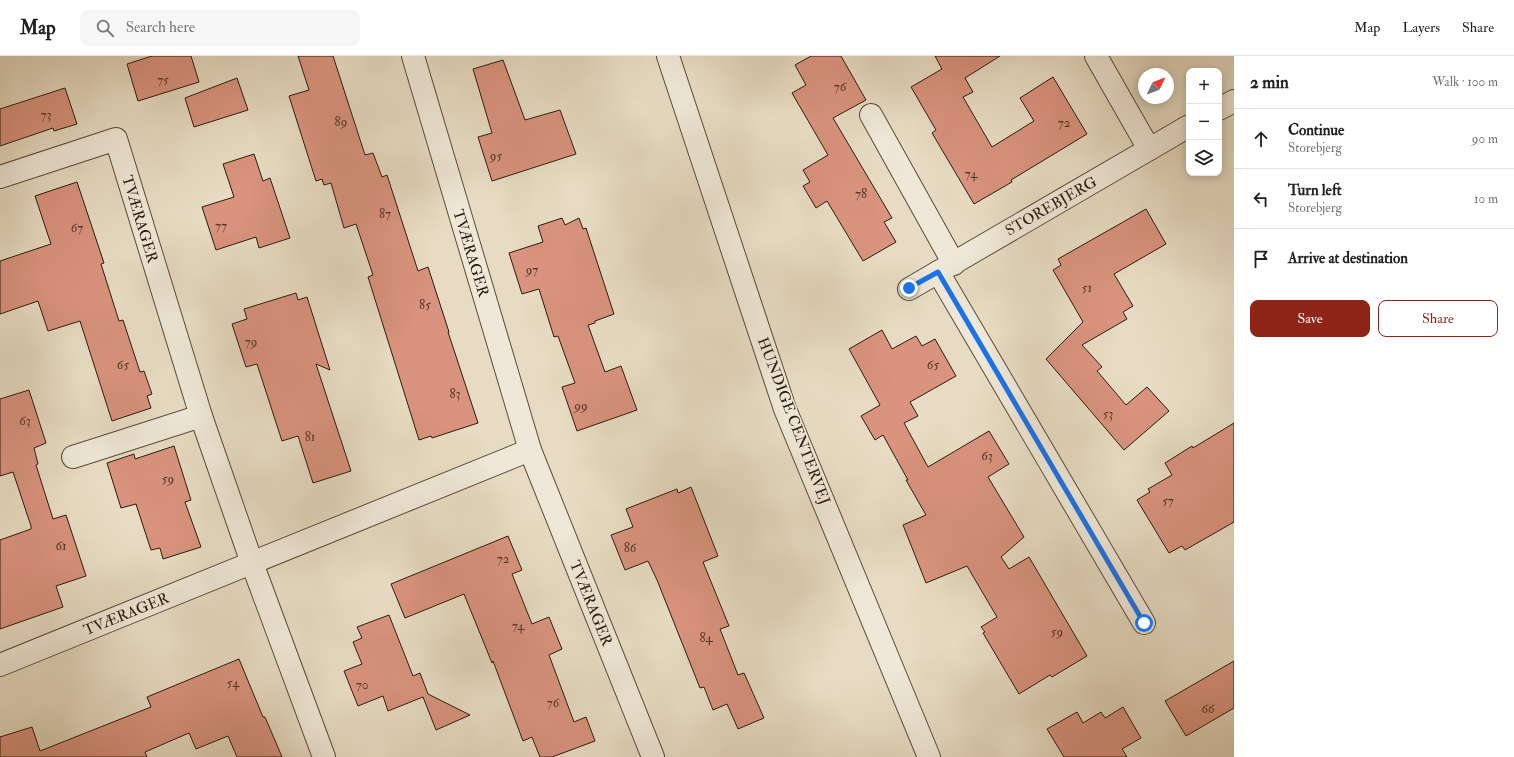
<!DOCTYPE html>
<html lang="en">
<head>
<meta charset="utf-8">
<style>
	:root { --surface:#fff; --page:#f6f6f6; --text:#222; --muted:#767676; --line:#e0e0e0; --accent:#8f2418 }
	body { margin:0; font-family:"IM FELL Double Pica",serif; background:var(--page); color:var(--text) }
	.controls { position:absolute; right:12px; top:12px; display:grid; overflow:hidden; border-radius:8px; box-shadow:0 2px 10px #0003 }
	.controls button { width:36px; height:36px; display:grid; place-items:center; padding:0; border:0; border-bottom:1px solid var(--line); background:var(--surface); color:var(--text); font:20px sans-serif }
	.compass { position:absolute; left:1138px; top:12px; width:36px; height:36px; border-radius:50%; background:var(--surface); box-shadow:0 2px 10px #0003; rotate:47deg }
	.stop { position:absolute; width:12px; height:12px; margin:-9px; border:3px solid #1a73e8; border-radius:50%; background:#fff }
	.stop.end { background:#1a73e8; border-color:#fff; box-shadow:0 1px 4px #0008 }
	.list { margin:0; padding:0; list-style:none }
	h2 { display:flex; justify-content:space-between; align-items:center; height:52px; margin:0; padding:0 16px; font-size:17px }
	h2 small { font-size:13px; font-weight:400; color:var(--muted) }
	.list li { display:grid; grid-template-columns:26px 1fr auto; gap:12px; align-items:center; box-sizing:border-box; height:60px; padding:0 16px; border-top:1px solid var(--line) }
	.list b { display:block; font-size:15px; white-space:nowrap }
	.list p { margin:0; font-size:13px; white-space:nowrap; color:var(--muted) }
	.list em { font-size:13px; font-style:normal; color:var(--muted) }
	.actions { display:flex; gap:8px; padding:12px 16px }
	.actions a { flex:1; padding:9px 0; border:1px solid var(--accent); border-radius:8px; text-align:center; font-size:14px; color:var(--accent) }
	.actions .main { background:var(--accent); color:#fff }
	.icon { flex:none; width:22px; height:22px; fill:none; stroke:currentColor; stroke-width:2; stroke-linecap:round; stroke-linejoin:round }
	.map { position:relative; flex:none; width:1234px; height:701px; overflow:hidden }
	header { display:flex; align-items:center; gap:24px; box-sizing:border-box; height:56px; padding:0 20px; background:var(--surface); border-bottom:1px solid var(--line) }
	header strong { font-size:19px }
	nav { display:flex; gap:22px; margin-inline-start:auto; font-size:14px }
	.search { width:280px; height:36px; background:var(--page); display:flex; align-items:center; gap:10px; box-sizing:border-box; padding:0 14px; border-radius:8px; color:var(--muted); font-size:15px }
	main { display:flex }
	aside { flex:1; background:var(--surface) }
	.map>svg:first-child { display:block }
	.building { fill:#d9937e; stroke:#2b1b0d }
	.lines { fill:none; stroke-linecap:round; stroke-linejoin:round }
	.minor-casing { stroke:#5a4b3a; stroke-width:24 }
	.tertiary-casing { stroke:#5a4b3a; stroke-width:24 }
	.minor { stroke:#efe8d8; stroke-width:22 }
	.tertiary { stroke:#efe8d8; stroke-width:22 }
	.route { stroke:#1a73e8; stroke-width:5 }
	.labels { text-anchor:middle; stroke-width:3; stroke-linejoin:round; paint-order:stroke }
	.number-label { font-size:13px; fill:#563929 }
	.street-label { font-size:15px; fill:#2b1b0d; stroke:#efe8d8 }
</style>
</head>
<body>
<header>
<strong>Map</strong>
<div class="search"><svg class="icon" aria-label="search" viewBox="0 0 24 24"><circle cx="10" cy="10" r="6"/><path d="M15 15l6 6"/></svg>Search here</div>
<nav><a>Map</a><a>Layers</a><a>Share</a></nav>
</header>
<main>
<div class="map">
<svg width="1234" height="701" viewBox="0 0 1234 701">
	<rect width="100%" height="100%" fill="#e7dcc3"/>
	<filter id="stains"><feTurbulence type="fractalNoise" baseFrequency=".005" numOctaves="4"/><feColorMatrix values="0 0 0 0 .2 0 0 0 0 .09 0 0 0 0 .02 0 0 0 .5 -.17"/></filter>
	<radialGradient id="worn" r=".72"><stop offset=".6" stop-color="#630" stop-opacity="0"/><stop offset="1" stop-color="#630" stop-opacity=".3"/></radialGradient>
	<g class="building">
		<path d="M152,0H191L199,26L138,45L127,8Z"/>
		<path d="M298,0H333L365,99L373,97L382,121L387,119L418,215L428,211L449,276H448L478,367L432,382L431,380L419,384L368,221L373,219L356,168L344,172L331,127L324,129L322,123L316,125L289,40L309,34Z"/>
		<path d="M811,0H841L866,44L833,62L892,162L884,166L896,186L863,205L827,145L816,152L803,130L810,126L803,114L828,99L792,37L806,29L795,9Z"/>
		<path d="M935,0H1000L965,22L973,36L963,41L992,91L1034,65L1020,42L1053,21L1087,78L1011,124L1012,126L974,148L932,77L936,74L911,31L942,13Z"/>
		<path d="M503,4L525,64L560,54L576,98L492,125L478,81L492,77L473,13Z"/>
		<path d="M237,22L248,54L194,71L185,42Z"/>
		<path d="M65,32L77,68L54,75L53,72L0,90V53Z"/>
		<path d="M254,98L263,125L270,122L290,182L259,192L256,181L216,194L202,151L234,141L223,108Z"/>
		<path d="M77,126L104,207L101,208L119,265L123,264L140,316L144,315L152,338L147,340L151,352L112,365L80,265L48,275L38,245L0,258V205L51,188L35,140Z"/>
		<path d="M1146,153L1166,188L1114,218L1133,250L1123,256L1127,263L1082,289L1102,311L1097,315L1126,349L1147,331L1169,355L1124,394L1046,303L1083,266L1053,214L1061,209L1058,203Z"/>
		<path d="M562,162L565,169L579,162L583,173L586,172L614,258L595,265V267L588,269L605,316L621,310L637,354L577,375L562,331L575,327L558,280L554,281L539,233L522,238L509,197L543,186L538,170Z"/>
		<path d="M296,237L298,244L307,241L330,314L316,308L351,415L313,427L298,380L282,385L257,308L246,311L232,268L247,263L244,253Z"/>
		<path d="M882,274L892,293L916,280L922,290L935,283L956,320L910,346L918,360L904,367L928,411L989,375L1009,408L988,421L1024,481L1001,501L1009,513L1029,501L1087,600L1052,621L1050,619L1019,638L983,577L985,576L981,571L997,561L967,510L926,527L903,469L926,459L906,424H908L883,379L875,384L861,360L880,349L849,293Z"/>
		<path d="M29,334L46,387L34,392L38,408L36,409L53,463L66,459L86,520L56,530L63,551L0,573V484L31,473V470L13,416L0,420V343Z"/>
		<path d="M1234,367V466L1185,494L1182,490L1169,497L1137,444L1150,436L1148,433L1172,419L1165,407L1192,390L1193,392Z"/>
		<path d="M174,390L191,444L185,446L201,491L163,503L160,492L151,494L136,448L121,452L107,407L134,398L135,403Z"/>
		<path d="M691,431L718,500L703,506L729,570L720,573L738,619L744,617L764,662L738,673L727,648L713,654L704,631L700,632L657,524L648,505L625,514L611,479L633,471L626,453L677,433L678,437Z"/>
		<path d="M508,480L522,514L512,518L532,568L549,561L562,593L549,599L574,666L586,661L595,685L552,701H540L532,681L523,685L493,605L492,607L464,538L405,562L391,528Z"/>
		<path d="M389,559L413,620L420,617L428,638L470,659L436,674L423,641L388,655L383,640L358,650L344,615L362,608L353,586L362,582L357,571Z"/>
		<path d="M239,603L263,661H265L282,701H237L228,680L196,693L189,677L145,696L147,701H0V681L32,671L40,695L151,651L147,641Z"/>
		<path d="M1234,605V652L1186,680L1165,645Z"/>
		<path d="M1123,651L1141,682L1122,693L1127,701H1064L1047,673L1077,656L1083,667L1101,656L1105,662Z"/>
	</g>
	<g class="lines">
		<g class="minor-casing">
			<g id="minor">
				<path d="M413,0L530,394L653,701"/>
				<path d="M1096,0L1149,93"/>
				<path d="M1219,53L1234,45"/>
				<path d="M871,59L954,208"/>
				<path d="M0,121L116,83L201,360L252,507L324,701"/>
				<path d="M938,216L1144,567"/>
				<path d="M909,233L1189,70"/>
				<path d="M73,401L201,360"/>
				<path d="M0,609L530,394"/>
			</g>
		</g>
		<g class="tertiary-casing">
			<path id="tertiary" d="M668,0L785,353L929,701"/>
		</g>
		<use href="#minor" class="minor"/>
		<use href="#tertiary" class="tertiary"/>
	</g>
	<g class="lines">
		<path class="route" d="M909,232L938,216L1144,567"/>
	</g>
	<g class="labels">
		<g class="number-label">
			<text x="163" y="28">75</text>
			<text x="840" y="35">76</text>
			<text x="46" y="63">73</text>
			<text x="341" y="70">89</text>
			<text x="1064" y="71">72</text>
			<text x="496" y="104">95</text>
			<text x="971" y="122">74</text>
			<text x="861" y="142">78</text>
			<text x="385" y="162">87</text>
			<text x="221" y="174">77</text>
			<text x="77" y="176">67</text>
			<text x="532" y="218">97</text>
			<text x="1087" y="236">51</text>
			<text x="425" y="253">85</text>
			<text x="251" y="290">79</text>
			<text x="123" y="313">65</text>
			<text x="933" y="313">65</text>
			<text x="455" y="342">83</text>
			<text x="581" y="354">99</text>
			<text x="1108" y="362">53</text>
			<text x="25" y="369">63</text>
			<text x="310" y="385">81</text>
			<text x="987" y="404">63</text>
			<text x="168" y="427">59</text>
			<text x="1168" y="449">57</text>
			<text x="61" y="494">61</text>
			<text x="630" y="496">86</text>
			<text x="503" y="507">72</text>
			<text x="518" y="574">74</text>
			<text x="1057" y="580">59</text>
			<text x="706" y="586">84</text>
			<text x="233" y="631">54</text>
			<text x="362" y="633">70</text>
			<text x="553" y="651">76</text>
			<text x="1208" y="657">66</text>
		</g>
		<g class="street-label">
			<text transform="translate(1051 150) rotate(-30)" y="5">STOREBJERG</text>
			<text transform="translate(140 163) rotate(73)" y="5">TVÆRAGER</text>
			<text transform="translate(471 197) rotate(73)" y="5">TVÆRAGER</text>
			<text transform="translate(794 365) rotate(69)" y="5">HUNDIGE CENTERVEJ</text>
			<text transform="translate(591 547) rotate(68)" y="5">TVÆRAGER</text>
			<text transform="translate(126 558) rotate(-22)" y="5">TVÆRAGER</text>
		</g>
	</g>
	<rect width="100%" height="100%" filter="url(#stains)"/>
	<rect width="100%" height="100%" fill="url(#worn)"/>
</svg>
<div class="controls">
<button>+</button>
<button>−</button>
<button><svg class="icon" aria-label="layers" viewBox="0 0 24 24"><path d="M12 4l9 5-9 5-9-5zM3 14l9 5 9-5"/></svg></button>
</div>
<svg class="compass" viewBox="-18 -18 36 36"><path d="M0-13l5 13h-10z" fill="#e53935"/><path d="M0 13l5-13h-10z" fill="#767676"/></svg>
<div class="stop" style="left:1144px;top:567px"></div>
<div class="stop end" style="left:909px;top:232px"></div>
</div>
<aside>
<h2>2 min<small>Walk · 100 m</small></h2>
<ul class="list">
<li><svg class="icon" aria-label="ahead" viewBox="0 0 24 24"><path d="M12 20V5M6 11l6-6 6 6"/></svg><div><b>Continue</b><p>Storebjerg</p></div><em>90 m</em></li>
<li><svg class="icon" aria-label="left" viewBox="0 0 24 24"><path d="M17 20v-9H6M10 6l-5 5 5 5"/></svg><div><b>Turn left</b><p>Storebjerg</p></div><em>10 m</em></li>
<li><svg class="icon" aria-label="arrive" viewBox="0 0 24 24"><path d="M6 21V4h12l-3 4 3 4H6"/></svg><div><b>Arrive at destination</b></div></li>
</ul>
<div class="actions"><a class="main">Save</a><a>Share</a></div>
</aside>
</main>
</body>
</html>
